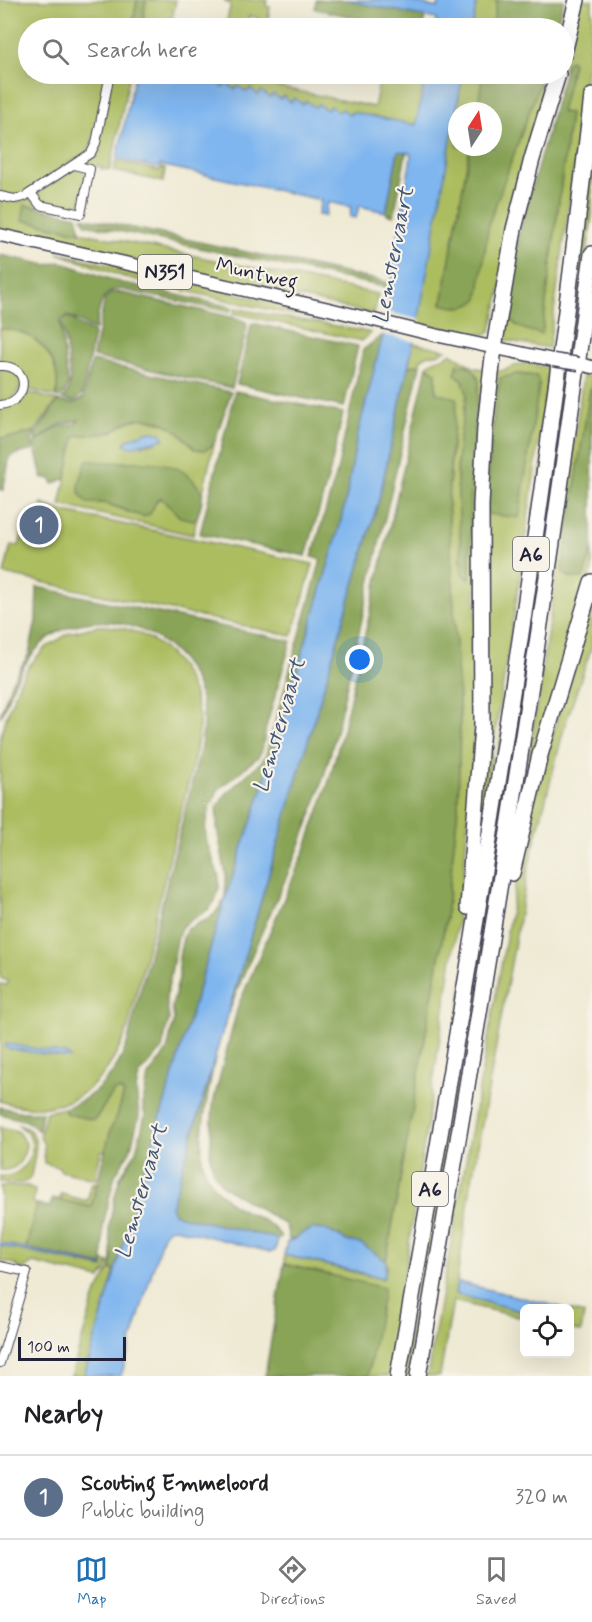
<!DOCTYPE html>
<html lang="en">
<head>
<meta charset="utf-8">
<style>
	:root { --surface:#fff; --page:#f2f2f2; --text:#202124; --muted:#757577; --line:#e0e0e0; --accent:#1f6fb2 }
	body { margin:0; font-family:Mynerve,sans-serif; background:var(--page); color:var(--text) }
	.controls { position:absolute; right:18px; bottom:18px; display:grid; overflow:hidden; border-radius:9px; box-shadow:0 6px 24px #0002 }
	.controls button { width:54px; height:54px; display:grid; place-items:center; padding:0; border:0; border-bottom:2px solid var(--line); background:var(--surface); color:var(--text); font:30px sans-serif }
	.compass { position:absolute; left:448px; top:102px; width:54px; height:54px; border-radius:50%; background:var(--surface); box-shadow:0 6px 24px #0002; rotate:12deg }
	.scale { position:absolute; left:18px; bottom:15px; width:108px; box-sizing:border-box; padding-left:6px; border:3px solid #22223b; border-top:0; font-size:16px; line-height:21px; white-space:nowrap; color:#22223b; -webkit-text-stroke:4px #f7f3e8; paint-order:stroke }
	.you { position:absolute; left:360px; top:660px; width:21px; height:21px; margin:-15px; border:4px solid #fff; border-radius:50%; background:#1a73e8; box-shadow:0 0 0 9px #1a73e833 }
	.badge { display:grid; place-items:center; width:39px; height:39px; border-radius:50%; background:var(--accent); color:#fff; font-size:20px; font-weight:700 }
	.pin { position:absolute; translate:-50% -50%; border:3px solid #fff; box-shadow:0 2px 6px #0006 }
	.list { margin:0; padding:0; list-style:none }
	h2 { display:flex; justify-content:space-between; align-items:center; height:78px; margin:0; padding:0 24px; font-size:26px }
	h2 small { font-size:20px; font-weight:400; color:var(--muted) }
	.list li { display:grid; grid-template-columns:39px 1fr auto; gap:18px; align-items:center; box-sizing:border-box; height:84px; padding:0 24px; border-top:2px solid var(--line) }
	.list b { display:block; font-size:22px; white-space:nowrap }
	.list p { margin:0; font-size:20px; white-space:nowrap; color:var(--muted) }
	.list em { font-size:20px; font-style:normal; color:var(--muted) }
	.icon { flex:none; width:33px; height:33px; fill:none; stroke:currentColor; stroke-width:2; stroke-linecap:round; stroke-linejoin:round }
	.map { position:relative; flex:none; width:592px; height:1376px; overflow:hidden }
	.search { position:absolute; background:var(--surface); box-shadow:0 6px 24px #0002; left:18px; right:18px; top:18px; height:66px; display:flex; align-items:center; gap:15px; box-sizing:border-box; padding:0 21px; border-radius:33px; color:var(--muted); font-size:22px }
	.sheet { height:162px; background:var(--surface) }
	nav { display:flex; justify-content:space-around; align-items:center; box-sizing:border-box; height:84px; border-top:2px solid var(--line); background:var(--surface); font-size:16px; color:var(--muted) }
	nav a { display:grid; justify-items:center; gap:3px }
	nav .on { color:var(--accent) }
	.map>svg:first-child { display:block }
	.green { fill:#acbd60; stroke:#67704e; stroke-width:1.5; fill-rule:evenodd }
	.forest { fill:#89a456; stroke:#566348; stroke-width:1.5 }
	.water { fill:#7fb6ef; stroke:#506c95; stroke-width:1.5 }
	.pier { fill:#efead4 }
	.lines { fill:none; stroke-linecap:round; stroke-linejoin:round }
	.street-casing { stroke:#414052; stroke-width:10 }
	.primary-casing { stroke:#414052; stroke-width:15 }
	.highway-casing { stroke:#414052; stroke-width:18 }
	.street { stroke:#fff; stroke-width:8 }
	.primary { stroke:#fff; stroke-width:12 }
	.highway { stroke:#fff; stroke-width:15 }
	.primary-bridge-casing { stroke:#414052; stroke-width:15; stroke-linecap:butt }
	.primary-bridge { stroke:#fff; stroke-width:12 }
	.labels { text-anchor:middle; stroke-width:4.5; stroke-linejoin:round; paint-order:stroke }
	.shield { fill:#f7f3e8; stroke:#62616f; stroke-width:1.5 }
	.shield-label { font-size:20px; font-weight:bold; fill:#22223b }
	.street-label { font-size:21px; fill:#22223b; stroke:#f7f3e8 }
	.water-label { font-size:22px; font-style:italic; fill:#43567a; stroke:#f7f3e8 }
</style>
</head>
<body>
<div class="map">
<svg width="592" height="1376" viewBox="0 0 592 1376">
	<rect width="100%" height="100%" fill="#f7f3e8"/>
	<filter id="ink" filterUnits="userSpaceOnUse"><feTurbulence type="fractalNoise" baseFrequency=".0167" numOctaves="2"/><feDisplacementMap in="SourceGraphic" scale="12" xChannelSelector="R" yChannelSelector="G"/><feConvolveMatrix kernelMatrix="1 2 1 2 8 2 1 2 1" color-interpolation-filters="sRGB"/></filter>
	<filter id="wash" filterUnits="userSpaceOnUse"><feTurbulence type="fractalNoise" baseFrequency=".008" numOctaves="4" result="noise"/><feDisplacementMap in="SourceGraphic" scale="24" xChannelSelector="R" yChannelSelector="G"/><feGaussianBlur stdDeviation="1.35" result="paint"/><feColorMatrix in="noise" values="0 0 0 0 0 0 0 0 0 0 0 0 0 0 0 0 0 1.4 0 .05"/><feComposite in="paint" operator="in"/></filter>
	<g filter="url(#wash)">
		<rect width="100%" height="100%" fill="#efead4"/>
		<g class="green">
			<path d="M0,0H137L132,28H28V74H107L91,147L86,154L67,164L23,195L16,196L0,193Z"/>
			<path d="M146,0H176L172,19L168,18V28H142Z"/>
			<path d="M225,0H267L266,6L270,7L267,24H265L264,28H261L262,22L257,21L258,18L249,16L246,28H225L231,4L225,2Z"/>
			<path d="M477,0H497L492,28H472Z"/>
			<path d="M579,0H592V22L576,154L549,348L503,340L501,337L564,74V59ZM569,61L561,112L570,114L542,334L515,324Z"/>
			<path d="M113,74H130L110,170L101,169V167L98,165L97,167L87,165L86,162L98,147Z"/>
			<path d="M174,74H217L374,107L381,74H426L417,126L352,112L350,115L339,113L178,77L179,75Z"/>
			<path d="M463,74H483L477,111H457V147H470L442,304C455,306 467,310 478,299L486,236L492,212L543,74H552L491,330L486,334H475L417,323Z"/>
			<path d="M592,136V215L529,668L413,1376H403Z"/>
			<path d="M116,161L160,171L161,168L165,169L163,182L114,171Z"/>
			<path d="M78,169L87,171L80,205L77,207L68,208L41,202L37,193L72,170Z"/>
			<path d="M31,198L39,208L22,220L378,294L374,314L0,230V199L17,202Z"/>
			<path d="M58,253L338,317L362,324L280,312L124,277Z"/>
			<path d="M235,308C280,318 326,323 371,333L362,341L234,313Z"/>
			<path d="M0,329C38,329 63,361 56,397L29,389L26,387L23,376L0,364Z"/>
			<path d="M413,343L446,350C437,357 427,352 420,361V365L408,366Z"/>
			<path d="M451,353L473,367L486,370L475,473L476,655L474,749L462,891L389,1376H368L383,1288L284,1264V1255L382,1279L387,1267L386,1261L446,918L458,807L460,720L448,501L456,398L436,393V373L427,366C433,358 444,360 451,353ZM466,365L473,370L479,383L471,481L470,578L462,574L457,476L458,448L467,394L463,380L455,374Z"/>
			<path d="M528,363L549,368L520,576L474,868L482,507L494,372C506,372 515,363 528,363ZM517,374L536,376L539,385L518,518L500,378Z"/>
			<path d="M0,367L18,374L22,386L11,400L0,402Z"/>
			<path d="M583,375L592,377V388L590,389L562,571L569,577L583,578L592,550V569L518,833L566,507Z"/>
			<path d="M28,392L57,401L35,431L16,437L0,438L1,410L23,393Z"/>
			<path d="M141,418C168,422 178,429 195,449L205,450L214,444L202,496C198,486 193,482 184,475C155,454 121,467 88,461L98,503H106L133,514H150L157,500L162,498L167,505L193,520L197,518L193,535L60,505L75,436L112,432L125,423ZM149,431L162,434L156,442L143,445L125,442C132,435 141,436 149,431Z"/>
			<path d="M42,504L65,512L313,564L292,636L4,574L11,545L19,546L22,535L36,537Z"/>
			<path d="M592,593V646L565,725L529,864L471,1185L455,1294L524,1312V1318L453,1301L440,1376H427L525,833Z"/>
			<path d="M98,626C144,625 180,652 194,695C196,704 199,713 199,723C199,732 197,741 196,751L128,1027C107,1087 65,1123 0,1101V984L6,985L8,981L0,978V739L8,712L20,681L29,666L44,649L69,633Z"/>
			<path d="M117,1089L124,1093C119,1113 111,1131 106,1151H101L95,1179L61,1171L59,1167L44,1163V1145L40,1137L46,1112L65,1108V1112L96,1118L114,1091Z"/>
			<path d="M19,1125C40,1131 37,1147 33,1165C32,1169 32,1175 29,1179C22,1186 8,1182 0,1182V1176C18,1179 36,1158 31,1140C29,1134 24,1130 19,1125Z"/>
			<path d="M0,1127L17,1131L26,1143C25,1158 17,1172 0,1170Z"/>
			<path d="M97,1182L91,1207L60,1200L61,1194L87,1201L92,1183Z"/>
			<path d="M0,1186H28L35,1190L33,1203L37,1204L26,1248L0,1243Z"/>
			<path d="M0,1246L103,1268L104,1261L109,1263L107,1270L100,1279L33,1263L24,1269L17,1267L15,1264L0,1261Z"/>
			<path d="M110,1269L115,1271L84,1376H71L95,1296Z"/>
			<path d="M570,1310L584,1314L581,1332L570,1329Z"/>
		</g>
		<g class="forest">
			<path d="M137,0H146L142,28H132Z"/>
			<path d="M316,0H346L425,17L423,28L391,25L315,9Z"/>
			<path d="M497,0H564L556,28H492Z"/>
			<path d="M570,60L573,63L561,112L570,113L542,334C528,331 510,327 507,311L514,251L567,63Z"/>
			<path d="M483,74H543L489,223L478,299C468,310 454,308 442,304L470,147H493V111H477Z"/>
			<path d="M398,151L406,153L394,216L387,214L386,212Z"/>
			<path d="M25,205L77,216L81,232L22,220Z"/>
			<path d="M82,217L377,280L391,283L390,288L86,224Z"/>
			<path d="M0,255L47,265L60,262L122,283L232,307L230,312L120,289C99,290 99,313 95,330C85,327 75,317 67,316L60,321L68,385L65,393L59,398L56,397C63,361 38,329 0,329Z"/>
			<path d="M118,292L236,318L246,322L247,327L232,388L93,357L105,299L111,293Z"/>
			<path d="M66,318H71L79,325L93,332L94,335L82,394L73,402L62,399C64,397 67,395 68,392C73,384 65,334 61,324Z"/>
			<path d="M252,323L358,346L344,407L237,384Z"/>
			<path d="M383,335L357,437L347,494L339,529L261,793L225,899L115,1271L110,1269L112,1257L109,1227L114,1200L120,1177L135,1154L142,1129L145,1116L143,1104L148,1076L167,1051L174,1019L172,1007L179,978V956L183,938L186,930L214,915L225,899L226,876L217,828V807L226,794L262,761L266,754L321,560L312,557L337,472L363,350Z"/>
			<path d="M92,361L231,392L214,444L205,450L195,449C178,429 153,410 125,423C121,425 117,429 113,431C103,436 87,434 75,436L66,478L53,484L51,479L42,477L34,444L58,427L75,424L79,420L59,425L35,441V435L58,401L73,404L83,398Z"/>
			<path d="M458,364C469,365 475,369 479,380L471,481L470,576L468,579L462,574L457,476L458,448L467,394L463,380L455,374Z"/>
			<path d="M420,365L337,728C327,769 314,810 298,850C273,909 244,967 224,1027L379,499L408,366Z"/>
			<path d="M427,366L436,373V393L456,398L457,403L451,451L448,501L460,720L458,807L446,918L386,1261L361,1244L347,1241L337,1235L318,1229L307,1231L295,1239L289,1240L286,1225L224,1187L214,1173L210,1156L213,1103L238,1006L305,850L329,781L343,729Z"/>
			<path d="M517,374L536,376L538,378L539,385L519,518L487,514C488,468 492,423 500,378Z"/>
			<path d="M592,388V550L583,578C575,579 567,578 562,571L590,389Z"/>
			<path d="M235,391L343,413L330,471L306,556L200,534Z"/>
			<path d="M35,431L32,439L33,450L10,456L3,490H0V438L16,437Z"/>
			<path d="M88,460C121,468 166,451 192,479C196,484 201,488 202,495C203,501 199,511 197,518L193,520L180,517L161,498L157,500L150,514L143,517L106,503H87L79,493V484L86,462Z"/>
			<path d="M37,587L291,641L266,727L262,751L258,757L219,789L209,808L205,829L207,843L219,877V888L215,901L209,909L182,926L178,936L166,998L169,1019L162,1049L139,1075L136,1089L139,1116L130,1151L115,1175L109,1199L103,1226V1265L26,1248L37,1204L50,1207L52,1198L91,1207L111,1128L117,1116L124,1093L120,1090L114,1091L96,1118L93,1120L68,1114L65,1112V1108C95,1098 117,1074 127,1044L200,751C204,730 205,708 198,688C176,630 103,602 50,637C31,650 19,672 10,692C7,700 4,711 0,717L11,683L29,654L36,621Z"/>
			<path d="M215,1058C210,1085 196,1142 204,1168C208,1182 221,1195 232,1204C249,1215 270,1219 281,1237L278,1239L180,1216L174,1213L171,1207Z"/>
			<path d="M0,1107L22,1112H42L39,1131L27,1121L0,1114Z"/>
			<path d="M284,1264L384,1288L368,1376H265Z"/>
		</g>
		<g class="water">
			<path d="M346,0H402L438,8L440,0H477L472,28H435L436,19Z"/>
			<path d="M135,74H162L189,79L191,76L200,82L203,78L212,84L214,81L223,87L226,83L235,89L238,86L247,92L250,88L258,95L261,91L270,97L273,94L280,99L283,96L291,102L294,98L303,104L306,101L315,107L318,104L327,110L330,106L339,112L342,109L350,115L352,112L416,125L426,74H463L419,317L379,499L171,1207L174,1213L180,1216L278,1239L275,1251L270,1252L175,1228L168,1229L163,1235L121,1376H84L225,899L261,793L339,529L347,494L357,437L383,335L411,156L410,153L398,151L386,212L359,206L356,218L350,217L351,207L328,202L325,216L318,215L321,200L160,165L159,168L117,159Z"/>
			<path d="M149,431L162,434L164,439L130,447L124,444C130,436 141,435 149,431Z"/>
			<path d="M7,1044L67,1054L70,1058L6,1048L5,1045Z"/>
			<path d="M312,1229L326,1230L347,1241L361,1244L386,1261L384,1278L284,1255L287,1242L295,1239L302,1233Z"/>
			<path d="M0,1243L101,1265L104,1267L0,1246Z"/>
			<path d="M457,1282L462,1283L564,1308H524V1312L455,1294Z"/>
		</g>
		<path class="pier" d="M383,311L421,320L416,342L380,334Z"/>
	</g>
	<g filter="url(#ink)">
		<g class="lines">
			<g class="street-casing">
				<g id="street">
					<path d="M31,193L40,205L81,214L90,169L74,165"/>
					<path d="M0,196L14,199L24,197L91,153L96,143L110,74"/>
					<path d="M0,366C30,364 31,402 0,405"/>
					<path d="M0,1266L27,1272L0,1363"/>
				</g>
			</g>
			<g class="primary-casing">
				<g id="primary">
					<path d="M0,235L329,309L435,335L553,360"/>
					<path d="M579,364L592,367"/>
				</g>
			</g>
			<g class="highway-casing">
				<g id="highway">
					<path d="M564,53L577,0"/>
					<path d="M512,873L540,755L592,582"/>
					<path d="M468,907L482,727L481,505L485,427L494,348L514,229L532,159L558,74"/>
					<path d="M398,1376C473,951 544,525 592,96"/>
					<path d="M418,1376C482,1003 543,629 592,254"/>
				</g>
			</g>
			<use href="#street" class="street"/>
			<use href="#primary" class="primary"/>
			<use href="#highway" class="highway"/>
			<g class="primary-bridge-casing">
				<path id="primary-bridge" d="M553,360L579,364"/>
			</g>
			<use href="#primary-bridge" class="primary-bridge"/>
		</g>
	</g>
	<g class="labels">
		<g class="shield">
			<rect x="138" y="255" width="54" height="34" rx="4.5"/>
			<rect x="513" y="537" width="36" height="34" rx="4.5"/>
			<rect x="412" y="1172" width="36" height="34" rx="4.5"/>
		</g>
		<g class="shield-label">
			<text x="165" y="279">N351</text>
			<text x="531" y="561">A6</text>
			<text x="430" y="1196">A6</text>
		</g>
		<g class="street-label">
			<text transform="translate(257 273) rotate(13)" y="7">Muntweg</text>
		</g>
		<g class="water-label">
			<text transform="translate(392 255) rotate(-79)" y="8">Lemstervaart</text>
			<text transform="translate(278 725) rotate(-74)" y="8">Lemstervaart</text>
			<text transform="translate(140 1191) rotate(-74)" y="8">Lemstervaart</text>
		</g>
	</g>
</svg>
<div class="controls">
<button><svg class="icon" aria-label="locate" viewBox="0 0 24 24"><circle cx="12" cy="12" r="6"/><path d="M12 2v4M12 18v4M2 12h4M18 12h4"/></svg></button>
</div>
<svg class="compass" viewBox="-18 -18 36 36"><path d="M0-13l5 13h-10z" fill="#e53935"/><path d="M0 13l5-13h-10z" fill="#757577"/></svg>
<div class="scale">100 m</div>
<div class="you"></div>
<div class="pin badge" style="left:39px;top:525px;background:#5c6f8a">1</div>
<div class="search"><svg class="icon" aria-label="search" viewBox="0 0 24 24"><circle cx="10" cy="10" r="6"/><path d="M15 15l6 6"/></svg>Search here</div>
</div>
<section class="sheet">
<h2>Nearby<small></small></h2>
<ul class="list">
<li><span class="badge" style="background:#5c6f8a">1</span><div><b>Scouting Emmeloord</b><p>Public building</p></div><em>320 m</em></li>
</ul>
</section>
<nav>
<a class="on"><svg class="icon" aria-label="map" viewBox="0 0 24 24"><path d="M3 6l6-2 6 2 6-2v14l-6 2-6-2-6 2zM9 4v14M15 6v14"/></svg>Map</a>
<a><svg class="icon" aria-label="directions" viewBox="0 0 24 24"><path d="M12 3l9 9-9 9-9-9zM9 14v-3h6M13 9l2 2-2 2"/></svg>Directions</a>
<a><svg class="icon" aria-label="saved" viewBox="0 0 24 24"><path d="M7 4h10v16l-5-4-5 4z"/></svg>Saved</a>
</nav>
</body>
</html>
